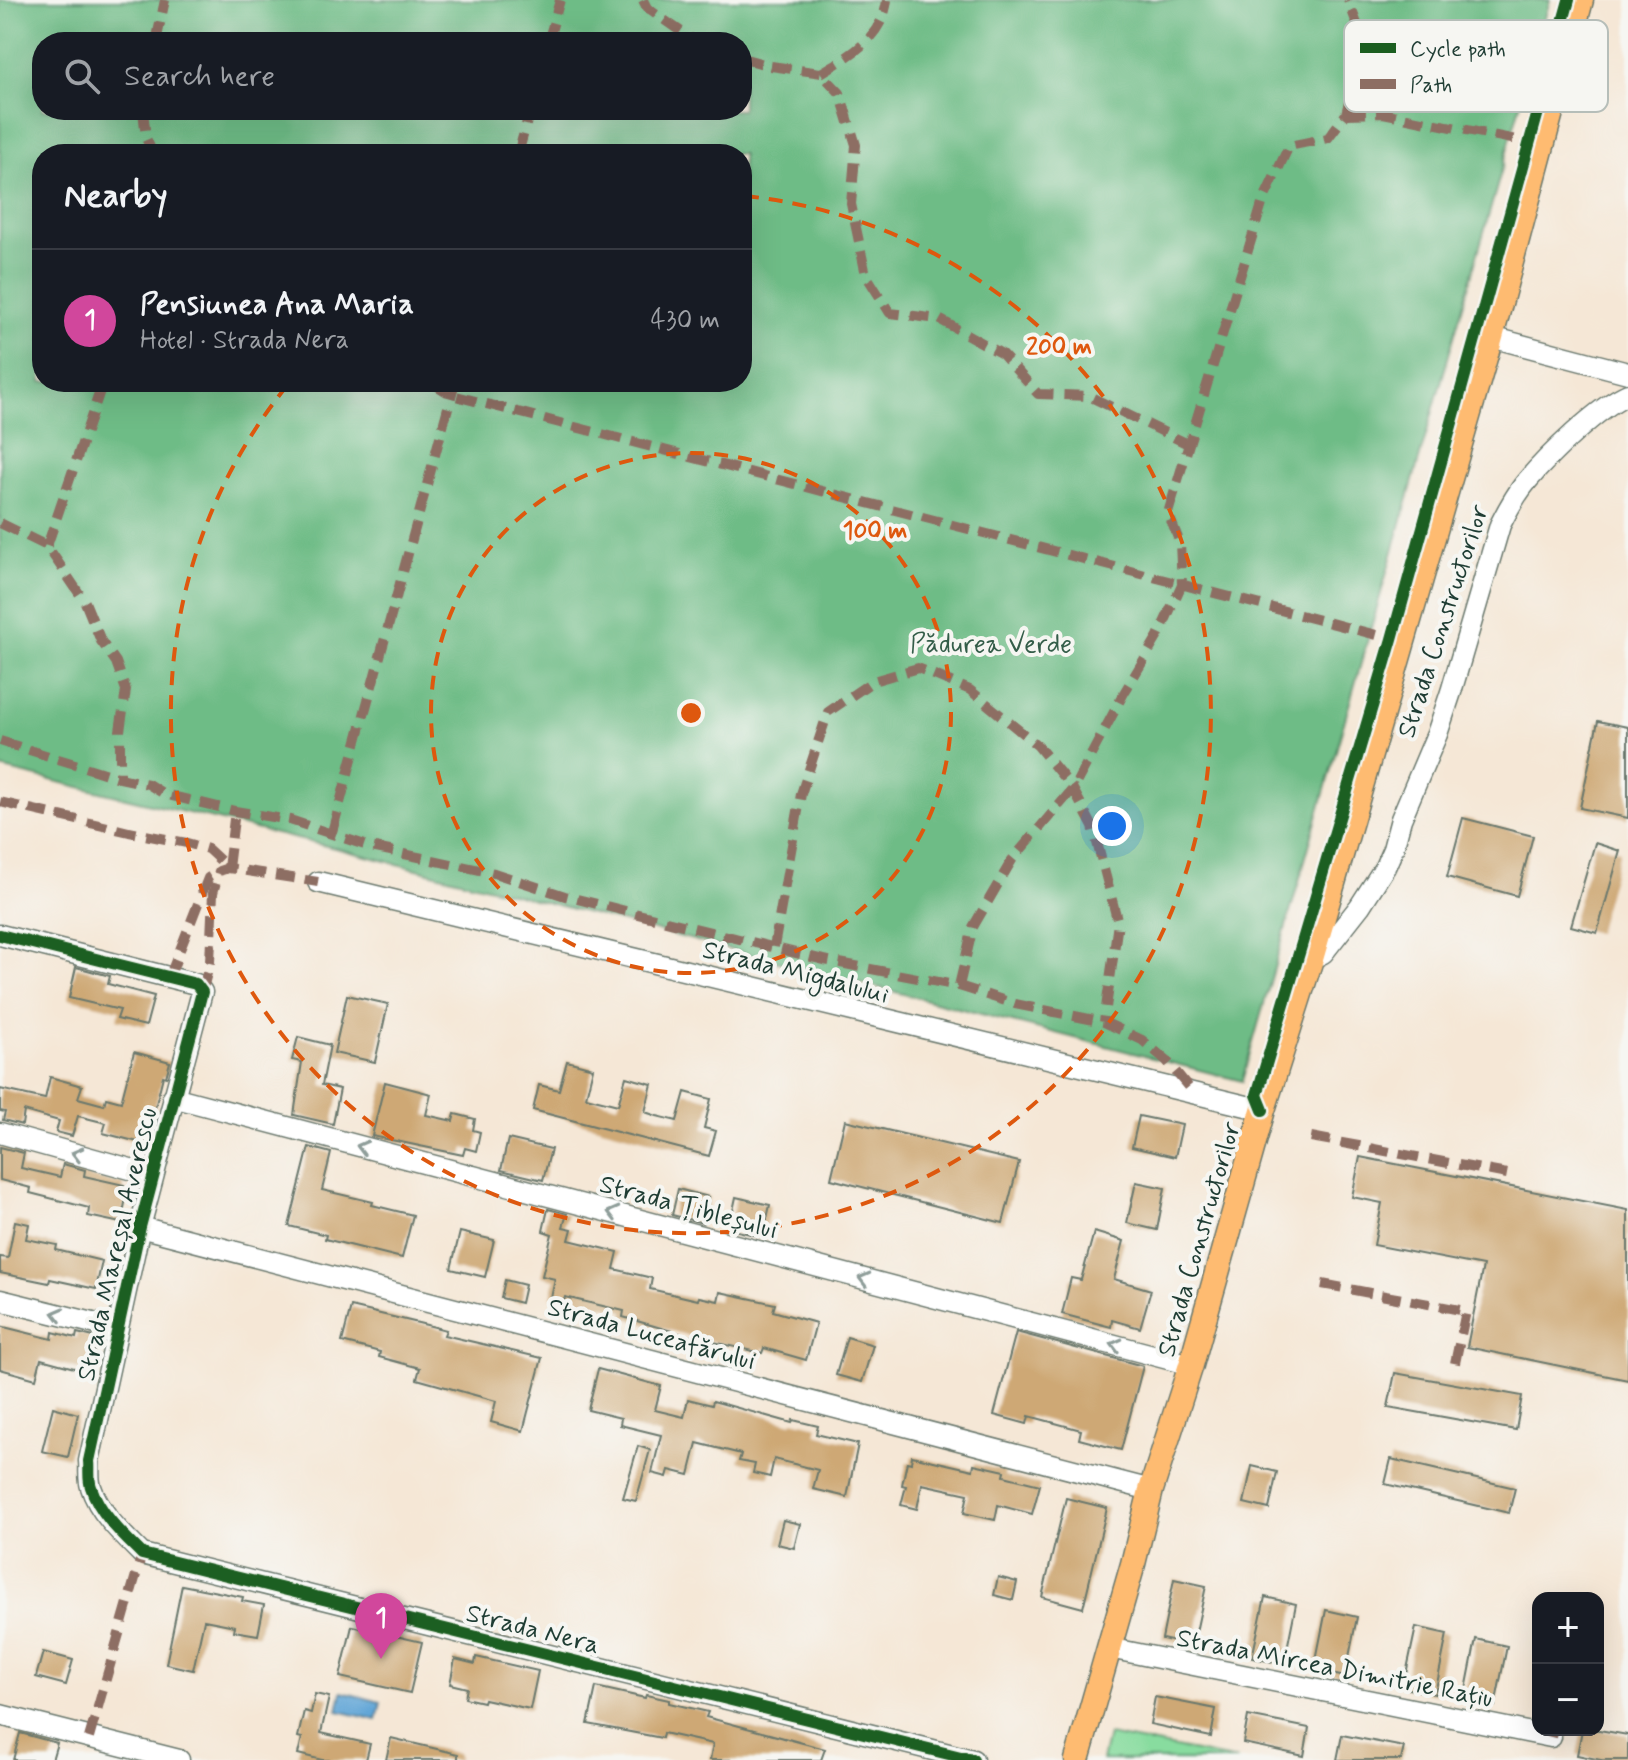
<!DOCTYPE html>
<html lang="en">
<head>
<meta charset="utf-8">
<style>
	:root { --surface:#171b24; --page:#20242c; --text:#f1f3f6; --muted:#9ea1a6; --line:#363941; --accent:#d93025 }
	body { margin:0; font-family:Mynerve,sans-serif; background:var(--page); color:var(--text) }
	.controls { position:absolute; right:24px; bottom:24px; display:grid; overflow:hidden; border-radius:16px; box-shadow:0 8px 32px #0002 }
	.controls button { width:72px; height:72px; display:grid; place-items:center; padding:0; border:0; border-bottom:2px solid var(--line); background:var(--surface); color:var(--text); font:40px sans-serif }
	.you { position:absolute; left:1112px; top:826px; width:28px; height:28px; margin:-20px; border:6px solid #fff; border-radius:50%; background:#1a73e8; box-shadow:0 0 0 12px #1a73e833 }
	.badge { display:grid; place-items:center; width:52px; height:52px; border-radius:50%; background:var(--accent); color:#fff; font-size:26px; font-weight:700 }
	.pin { position:absolute; translate:-50% -66px; filter:drop-shadow(0 2px 4px #0008) }
	.pin::after { content:''; position:absolute; top:42px; width:28px; height:24px; background:inherit; clip-path:polygon(0 0,100% 0,50% 100%) }
	.list { margin:0; padding:0; list-style:none }
	h2 { display:flex; justify-content:space-between; align-items:center; height:104px; margin:0; padding:0 32px; font-size:34px }
	h2 small { font-size:26px; font-weight:400; color:var(--muted) }
	.list li { display:grid; grid-template-columns:52px 1fr auto; gap:24px; align-items:center; box-sizing:border-box; height:144px; padding:0 32px; border-top:2px solid var(--line) }
	.list b { display:block; font-size:30px; white-space:nowrap }
	.list p { margin:0; font-size:26px; white-space:nowrap; color:var(--muted) }
	.list em { font-size:26px; font-style:normal; color:var(--muted) }
	.icon { flex:none; width:44px; height:44px; fill:none; stroke:currentColor; stroke-width:2; stroke-linecap:round; stroke-linejoin:round }
	.map { position:relative; flex:none; width:1628px; height:1760px; overflow:hidden }
	.search { position:absolute; background:var(--surface); box-shadow:0 8px 32px #0002; left:32px; top:32px; width:720px; height:88px; display:flex; align-items:center; gap:20px; box-sizing:border-box; padding:0 28px; border-radius:32px; color:var(--muted); font-size:30px }
	.panel { position:absolute; background:var(--surface); box-shadow:0 8px 32px #0002; left:32px; top:144px; width:720px; height:248px; border-radius:32px }
	.map>svg:first-child { display:block }
	.green { fill:#88dc9f; stroke:#548c6a; stroke-width:2 }
	.forest { fill:#6ebc86; stroke:#467c5d; stroke-width:2; fill-rule:evenodd }
	.water { fill:#62a6d7; stroke:#407286; stroke-width:2 }
	.building { fill:#cea875 }
	.lines { fill:none; stroke-linecap:round; stroke-linejoin:round }
	.minor-casing { stroke:#6a786d; stroke-width:23 }
	.major-casing { stroke:#6a786d; stroke-width:27 }
	.minor { stroke:#fff; stroke-width:20 }
	.major { stroke:#febb71; stroke-width:24 }
	.quiet { stroke:#8d6e63; stroke-width:10; stroke-dasharray:20 10; stroke-linecap:butt }
	.cycleway-casing { stroke:#f6f6f2; stroke-width:17 }
	.cycleway { stroke:#1b5e20; stroke-width:12 }
	.oneway { stroke:#8f9e9a }
	.ring { fill:none; stroke:#de580e; stroke-width:4; stroke-dasharray:14 10 }
	.labels { text-anchor:middle; stroke-width:8; stroke-linejoin:round; paint-order:stroke }
	.street-label { font-size:26px; fill:#1f3d34; stroke:#f6f6f2 }
	.park-label { font-size:26px; fill:#345d49; stroke:#f6f6f2 }
	.key { fill:#f6f6f2; stroke:#b6beb9; stroke-width:2 }
	.key-label { font-size:22px; fill:#1f3d34 }
	.centre { fill:#de580e; stroke:#f6f6f2; stroke-width:4 }
	.ring-label { font-size:24px; text-anchor:middle; font-weight:bold; fill:#de580e; stroke:#f6f6f2; stroke-width:8; stroke-linejoin:round; paint-order:stroke }
</style>
</head>
<body>
<div class="map">
<svg width="1628" height="1760" viewBox="0 0 1628 1760">
	<rect width="100%" height="100%" fill="#f6f6f2"/>
	<filter id="ink" filterUnits="userSpaceOnUse"><feTurbulence type="fractalNoise" baseFrequency=".0125" numOctaves="2"/><feDisplacementMap in="SourceGraphic" scale="16" xChannelSelector="R" yChannelSelector="G"/><feConvolveMatrix kernelMatrix="1 2 1 2 8 2 1 2 1" color-interpolation-filters="sRGB"/></filter>
	<filter id="wash" filterUnits="userSpaceOnUse"><feTurbulence type="fractalNoise" baseFrequency=".006" numOctaves="4" result="noise"/><feDisplacementMap in="SourceGraphic" scale="32" xChannelSelector="R" yChannelSelector="G"/><feGaussianBlur stdDeviation="1.8" result="paint"/><feColorMatrix in="noise" values="0 0 0 0 0 0 0 0 0 0 0 0 0 0 0 0 0 1.4 0 .05"/><feComposite in="paint" operator="in"/></filter>
	<g filter="url(#wash)">
		<rect width="100%" height="100%" fill="#f5e7d6"/>
		<path class="green" d="M1108,1735L1124,1738L1237,1760H1102Z"/>
		<path class="forest" d="M0,0H1550L1242,1081L339,849L0,768ZM42,42H742V110H42ZM42,154H742V382H42Z"/>
		<path class="water" d="M342,1692L381,1702L377,1720L338,1711Z"/>
		<g id="blocks">
			<g class="building">
				<path d="M1598,721L1628,727V818L1580,808Z"/>
				<path d="M1463,818L1533,836L1517,896L1447,877Z"/>
				<path d="M1595,843L1620,851L1597,933L1571,926Z"/>
				<path d="M76,967L110,976L108,984L154,996L146,1026L117,1019L120,1010L69,998Z"/>
				<path d="M347,995L388,1004L375,1062L334,1053Z"/>
				<path d="M298,1037L330,1045L322,1085L340,1089L333,1124L294,1115L302,1062L292,1060Z"/>
				<path d="M134,1052L170,1062L166,1077L163,1076L146,1144L103,1133L106,1123L78,1116L72,1136L56,1132L59,1121L24,1111L22,1125L3,1120L5,1112L0,1111V1089L45,1099L50,1077L82,1086L78,1098L104,1105L106,1098L121,1102Z"/>
				<path d="M567,1061L593,1068L586,1097L618,1105L626,1077L652,1084L645,1112L657,1116L677,1121L685,1092L711,1099L704,1128L716,1131L709,1156L533,1110L539,1085L559,1090Z"/>
				<path d="M385,1082L431,1094L426,1115L453,1121L455,1114L475,1119L473,1130L480,1132L476,1151L465,1148L463,1155L372,1136Z"/>
				<path d="M1139,1116L1182,1125L1175,1157L1132,1147Z"/>
				<path d="M845,1120L1019,1162L1003,1223L831,1179Z"/>
				<path d="M508,1139L551,1149L543,1180L501,1170Z"/>
				<path d="M0,1147L24,1153L21,1168L60,1177L63,1164L85,1170L84,1176L124,1185L123,1191L127,1193L121,1223L88,1216L89,1208L30,1193L31,1188L0,1180Z"/>
				<path d="M309,1147L331,1153L322,1190L373,1202L372,1205L413,1215L402,1258L325,1239L326,1235L289,1226Z"/>
				<path d="M1360,1157L1628,1210V1380L1467,1347L1483,1266L1374,1245L1382,1203L1352,1197Z"/>
				<path d="M1136,1182L1165,1188L1157,1230L1127,1223Z"/>
				<path d="M678,1189L709,1197L703,1223L672,1215Z"/>
				<path d="M736,1197L770,1205L763,1237L729,1229Z"/>
				<path d="M548,1209L567,1214L563,1227L572,1229L569,1240L618,1252L614,1269L652,1278L650,1289L698,1300L699,1297L718,1301L720,1292L775,1304L773,1311L816,1323L806,1360L764,1348L762,1353L696,1338L623,1317L624,1311L565,1297L564,1301L551,1298L555,1279L542,1276L552,1234L543,1231Z"/>
				<path d="M15,1221L29,1224L26,1239L57,1245L56,1250L102,1261L96,1289L50,1279L49,1283L0,1273V1257L8,1258Z"/>
				<path d="M460,1232L494,1240L485,1277L451,1269Z"/>
				<path d="M1094,1232L1124,1241L1114,1279L1151,1290L1140,1328L1112,1320L1111,1327L1062,1314L1071,1278L1081,1280Z"/>
				<path d="M505,1280L525,1285L521,1303L501,1298Z"/>
				<path d="M351,1307L431,1326L446,1330L444,1335L542,1358L523,1431L491,1422L496,1401L417,1379L420,1368L379,1357L380,1352L342,1342Z"/>
				<path d="M0,1326L52,1339L53,1332L76,1338L77,1333L98,1338L89,1372L41,1359L36,1379L0,1369Z"/>
				<path d="M1016,1332L1143,1366L1121,1450L1079,1439L1081,1430L1029,1416L1027,1424L994,1415Z"/>
				<path d="M847,1337L873,1345L862,1382L836,1375Z"/>
				<path d="M598,1369L661,1386L655,1410L684,1417L688,1399L712,1405L713,1401L792,1423L793,1420L818,1426L816,1434L858,1444L847,1497L813,1489L818,1470L774,1459L770,1477L753,1473L755,1464L739,1461L741,1454L697,1443L689,1475L669,1470L667,1477L652,1473L661,1435L620,1425L621,1418L588,1410Z"/>
				<path d="M1395,1373L1522,1396L1516,1430L1388,1407Z"/>
				<path d="M53,1407L78,1414L68,1457L42,1451Z"/>
				<path d="M638,1446L650,1450L636,1501L623,1498Z"/>
				<path d="M912,1456L973,1470L974,1464L1005,1471L1004,1476L1040,1485L1032,1514L998,1505L995,1520L964,1513L968,1494L922,1484L917,1509L901,1505L906,1486L902,1485L907,1462L911,1463Z"/>
				<path d="M1391,1459L1515,1488L1509,1513L1385,1484Z"/>
				<path d="M1252,1466L1277,1472L1269,1509L1244,1503Z"/>
				<path d="M1066,1498L1107,1508L1083,1608L1042,1597Z"/>
				<path d="M783,1520L800,1524L794,1548L777,1544Z"/>
				<path d="M998,1577L1017,1582L1013,1600L994,1595Z"/>
				<path d="M1174,1579L1206,1586L1193,1646L1162,1639Z"/>
				<path d="M182,1585L243,1597L242,1601L264,1605L258,1635L234,1631L235,1626L204,1620L193,1670L166,1664Z"/>
				<path d="M1265,1597L1296,1604L1284,1664L1252,1658Z"/>
				<path d="M1326,1610L1357,1617L1345,1677L1314,1670Z"/>
				<path d="M352,1626L422,1642L410,1693L340,1677Z"/>
				<path d="M1416,1627L1447,1634L1435,1694L1403,1688Z"/>
				<path d="M1476,1639L1507,1646L1495,1706L1464,1700Z"/>
				<path d="M43,1652L73,1660L66,1685L36,1677Z"/>
				<path d="M476,1657L538,1671L530,1709L484,1699L483,1702L465,1698L467,1688L450,1684L455,1659L475,1664Z"/>
				<path d="M596,1687L645,1698L646,1695L669,1700V1703L708,1712L706,1717L825,1749L821,1760H710L713,1744L663,1733L662,1738L588,1724Z"/>
				<path d="M315,1694L329,1697L321,1733L370,1744L366,1760H322L298,1754L302,1738L298,1737L304,1711L311,1713Z"/>
				<path d="M1155,1697L1216,1709L1211,1737L1150,1724Z"/>
				<path d="M1248,1716L1309,1728L1304,1756L1243,1743Z"/>
				<path d="M1582,1730H1599L1628,1735V1760H1601L1577,1755Z"/>
				<path d="M20,1733L57,1743L52,1760H13Z"/>
				<path d="M1342,1735L1404,1747L1401,1760H1337Z"/>
				<path d="M391,1738L458,1754V1760H386Z"/>
			</g>
		</g>
	</g>
	<g filter="url(#ink)">
		<use href="#blocks" fill-opacity="0" stroke="#6a786d" stroke-width="2"/>
		<g class="lines">
			<g class="minor-casing">
				<g id="minor">
					<path d="M1491,337L1628,373"/>
					<path d="M318,882L1263,1110"/>
					<path d="M0,935L196,984L202,992L140,1227L89,1461C90,1469 88,1479 91,1487C99,1513 123,1535 142,1554L973,1760"/>
					<path d="M1311,959L1323,953L1360,906L1385,867L1393,849L1401,819L1437,734L1451,692L1500,525C1508,509 1516,494 1527,481C1548,456 1598,407 1628,394"/>
					<path d="M173,1097L1191,1365"/>
					<path d="M0,1133L152,1175"/>
					<path d="M140,1227L1151,1490"/>
					<path d="M0,1300L117,1329"/>
					<path d="M1109,1648L1551,1737"/>
					<path d="M0,1715L179,1760"/>
				</g>
			</g>
			<g class="major-casing">
				<path id="major" d="M1077,1760L1133,1564L1151,1490L1191,1365L1263,1110L1311,959L1491,337L1581,0"/>
			</g>
			<use href="#minor" class="minor"/>
			<use href="#major" class="major"/>
			<g class="quiet">
				<path d="M643,0L647,8L696,42"/>
				<path d="M156,42L165,0"/>
				<path d="M548,42L560,0"/>
				<path d="M742,58L771,66L821,73L840,93L856,145L851,204L866,275L890,313L939,319L1002,354L1038,394L1089,396L1188,444"/>
				<path d="M821,73C851,55 883,37 887,0"/>
				<path d="M143,110L146,138L153,154"/>
				<path d="M1346,114L1383,113L1531,143"/>
				<path d="M518,154L530,110"/>
				<path d="M431,382L452,395L1392,639"/>
				<path d="M0,523L47,546L85,602L101,641L116,662L126,690L120,731V778"/>
				<path d="M47,546L103,382"/>
				<path d="M0,741L120,778L148,784L164,794L235,811L290,820L371,847L494,873L565,896L824,960L959,986L1015,1004L1104,1022L1142,1040L1167,1061L1194,1094"/>
				<path d="M0,802L129,832L187,843L208,849L228,868"/>
				<path d="M332,832L455,382"/>
				<path d="M228,868L235,811"/>
				<path d="M774,947L801,794L828,712L873,681L918,668L970,690L1038,746L1073,789L1093,827L1118,923L1104,1022"/>
				<path d="M169,978L208,878L216,873"/>
				<path d="M959,986L973,927L1012,860L1073,789L1124,693L1158,636L1182,584L1180,543L1168,513L1263,201L1289,146L1328,138L1346,114L1359,60V29L1348,0"/>
				<path d="M202,992L210,962L213,893L219,871L228,868L318,882"/>
				<path d="M1311,1137L1507,1174"/>
				<path d="M1322,1284L1466,1311L1454,1368"/>
				<path d="M1551,1737L1553,1730"/>
				<path d="M89,1738L142,1554"/>
			</g>
			<g class="cycleway-casing">
				<g id="cycleway">
					<path d="M0,935L196,984L202,992L140,1227L89,1461C90,1469 88,1479 91,1487C99,1513 123,1535 142,1554L973,1760"/>
					<path d="M1263,1110L1257,1095L1392,639L1569,0"/>
				</g>
			</g>
			<use href="#cycleway" class="cycleway"/>
		</g>
		<defs><path id="oneway-chevron" d="M-2-3.5L2.5 0L-2 3.5" fill="none" stroke-width="1.6" stroke-linecap="round" stroke-linejoin="round" transform="scale(2)"/></defs>
		<g class="oneway">
			<use href="#oneway-chevron" transform="translate(362 1147) rotate(-165)"/>
			<use href="#oneway-chevron" transform="translate(77 1154) rotate(-165)"/>
			<use href="#oneway-chevron" transform="translate(613 1213) rotate(-165)"/>
			<use href="#oneway-chevron" transform="translate(864 1279) rotate(-165)"/>
			<use href="#oneway-chevron" transform="translate(58 1314) rotate(-166)"/>
			<use href="#oneway-chevron" transform="translate(1116 1345) rotate(-165)"/>
		</g>
	</g>
	<g class="ring">
		<circle cx="691" cy="713" r="260"/>
		<path d="M745 196A520 520 0 1 1 290 382"/>
	</g>
	<g class="labels">
		<g class="street-label">
			<text transform="translate(1442 621) rotate(-72)" y="9">Strada Constructorilor</text>
			<text transform="translate(796 971) rotate(14)" y="9">Strada Migdalului</text>
			<text transform="translate(689 1206) rotate(15)" y="9">Strada Țibleșului</text>
			<text transform="translate(1198 1239) rotate(-74)" y="9">Strada Constructorilor</text>
			<text transform="translate(116 1244) rotate(-77)" y="9">Strada Mareșal Averescu</text>
			<text transform="translate(652 1333) rotate(15)" y="9">Strada Luceafărului</text>
			<text transform="translate(533 1628) rotate(14)" y="9">Strada Nera</text>
			<text transform="translate(1335 1667) rotate(11)" y="9">Strada Mircea Dimitrie Rațiu</text>
		</g>
		<g class="park-label">
			<text x="991" y="652">Pădurea Verde</text>
		</g>
	</g>
	<rect x="1344" y="20" width="264" height="92" rx="12" class="key"/>
	<rect x="1360" y="43" width="36" height="10" fill="#1b5e20"/>
	<rect x="1360" y="79" width="36" height="10" fill="#8d6e63"/>
	<g class="key-label">
		<text x="1410" y="56">Cycle path</text>
		<text x="1410" y="92">Path</text>
	</g>
	<circle cx="691" cy="713" r="12" class="centre"/>
	<g class="ring-label">
		<text x="1059" y="354">200 m</text>
		<text x="875" y="538">100 m</text>
	</g>
</svg>
<div class="controls">
<button>+</button>
<button>−</button>
</div>
<div class="you"></div>
<div class="pin badge" style="left:381px;top:1659px;background:#d1479c">1</div>
<div class="search"><svg class="icon" aria-label="search" viewBox="0 0 24 24"><circle cx="10" cy="10" r="6"/><path d="M15 15l6 6"/></svg>Search here</div>
<section class="panel">
<h2>Nearby<small></small></h2>
<ul class="list">
<li><span class="badge" style="background:#d1479c">1</span><div><b>Pensiunea Ana Maria</b><p>Hotel · Strada Nera</p></div><em>430 m</em></li>
</ul>
</section>
</div>
</body>
</html>
